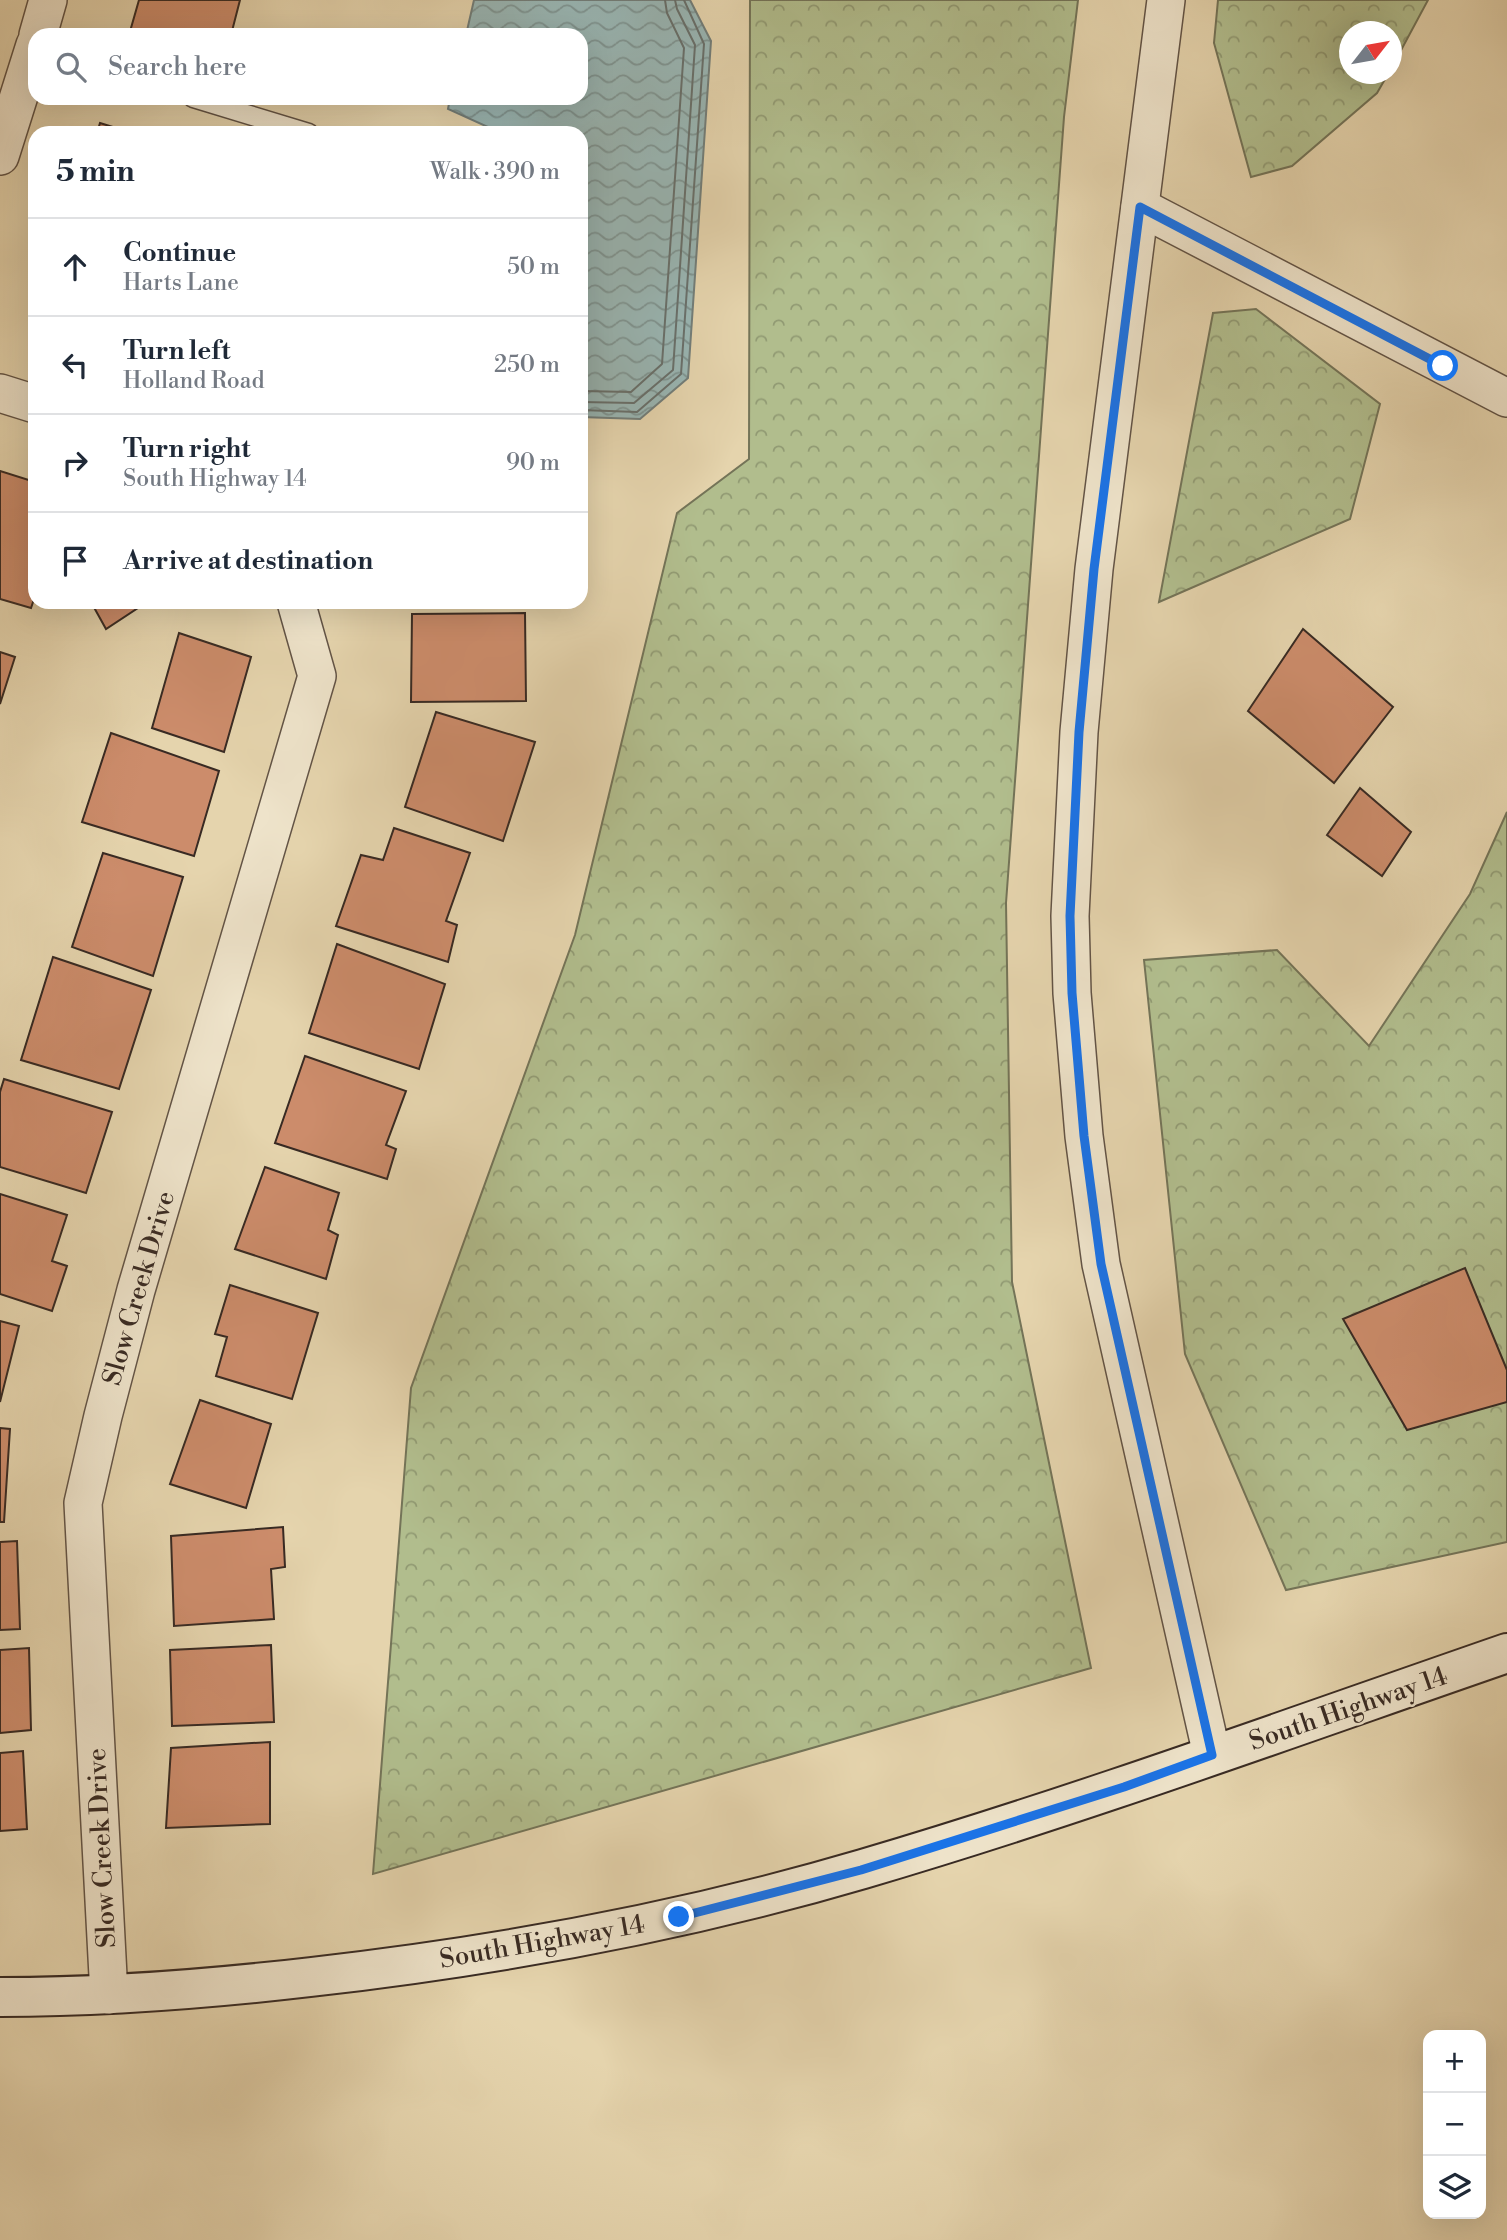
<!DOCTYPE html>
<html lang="en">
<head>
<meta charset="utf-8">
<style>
	:root { --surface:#fff; --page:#f2f2f3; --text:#1f2937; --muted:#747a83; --line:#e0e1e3 }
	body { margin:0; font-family:"Libre Bodoni",serif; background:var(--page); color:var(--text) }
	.controls { position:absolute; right:21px; bottom:21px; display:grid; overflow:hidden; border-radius:14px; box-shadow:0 7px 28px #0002 }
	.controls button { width:63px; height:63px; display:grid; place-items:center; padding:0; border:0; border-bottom:2px solid var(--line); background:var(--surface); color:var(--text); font:35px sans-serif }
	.compass { position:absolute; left:1339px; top:21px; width:63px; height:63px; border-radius:50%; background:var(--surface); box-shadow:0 7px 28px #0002; rotate:59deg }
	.stop { position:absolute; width:21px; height:21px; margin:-16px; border:5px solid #1a73e8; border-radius:50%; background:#fff }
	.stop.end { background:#1a73e8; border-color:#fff; box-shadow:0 2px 7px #0008 }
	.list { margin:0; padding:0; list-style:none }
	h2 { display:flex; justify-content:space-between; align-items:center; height:91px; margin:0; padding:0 28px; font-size:30px }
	h2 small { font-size:23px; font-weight:400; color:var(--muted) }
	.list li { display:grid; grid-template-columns:46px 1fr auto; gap:21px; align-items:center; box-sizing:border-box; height:98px; padding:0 28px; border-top:2px solid var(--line) }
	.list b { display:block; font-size:26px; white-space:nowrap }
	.list p { margin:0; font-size:23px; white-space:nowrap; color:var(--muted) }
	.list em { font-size:23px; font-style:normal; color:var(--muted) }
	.icon { flex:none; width:38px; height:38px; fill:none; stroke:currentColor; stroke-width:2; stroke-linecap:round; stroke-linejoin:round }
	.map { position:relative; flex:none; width:1507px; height:2240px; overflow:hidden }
	.search { position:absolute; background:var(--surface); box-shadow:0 7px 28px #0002; left:28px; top:28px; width:560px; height:77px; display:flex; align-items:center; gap:18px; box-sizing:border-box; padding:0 24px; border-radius:21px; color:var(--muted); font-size:26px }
	.panel { position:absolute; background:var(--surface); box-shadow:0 7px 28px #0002; left:28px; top:126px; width:560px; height:483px; border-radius:21px }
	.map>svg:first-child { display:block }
	.forest { fill:url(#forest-crowns); stroke:#747458; stroke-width:2 }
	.water { fill:url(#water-waves); stroke:#727e7a; stroke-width:2 }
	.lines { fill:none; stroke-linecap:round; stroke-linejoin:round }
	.shore { stroke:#68706c; stroke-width:2 }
	.building { fill:#cc8c6b; stroke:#382a23; stroke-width:2 }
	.lane-casing { stroke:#635446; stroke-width:21 }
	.street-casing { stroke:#635446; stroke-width:40 }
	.secondary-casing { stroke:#382a23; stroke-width:42 }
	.lane { stroke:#eee3ca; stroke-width:18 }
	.street { stroke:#eee3ca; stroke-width:37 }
	.secondary { stroke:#eee3ca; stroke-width:38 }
	.route { stroke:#1a73e8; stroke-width:9 }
	.labels { text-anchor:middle; stroke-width:5; stroke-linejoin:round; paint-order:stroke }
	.street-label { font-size:26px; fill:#382a23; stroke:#eee3ca }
</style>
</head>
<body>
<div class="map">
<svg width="1507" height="2240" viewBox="0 0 1507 2240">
	<defs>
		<pattern id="forest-crowns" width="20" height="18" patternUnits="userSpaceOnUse" patternTransform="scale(1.75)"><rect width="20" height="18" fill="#b1bd8d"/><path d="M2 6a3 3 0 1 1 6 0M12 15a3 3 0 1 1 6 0" fill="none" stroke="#919a73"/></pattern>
		<pattern id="water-waves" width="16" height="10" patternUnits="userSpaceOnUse" patternTransform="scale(1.75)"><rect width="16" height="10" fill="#99b6b4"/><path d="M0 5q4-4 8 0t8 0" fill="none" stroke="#7e9492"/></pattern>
	</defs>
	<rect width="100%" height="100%" fill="#e5d4ad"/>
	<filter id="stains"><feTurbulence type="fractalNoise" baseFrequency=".00286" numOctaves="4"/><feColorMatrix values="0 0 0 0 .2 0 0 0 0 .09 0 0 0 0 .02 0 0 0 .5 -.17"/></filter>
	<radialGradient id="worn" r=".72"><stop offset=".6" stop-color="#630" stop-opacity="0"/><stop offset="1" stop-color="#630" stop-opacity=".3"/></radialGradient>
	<g class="forest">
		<path d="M750,0H1078L1064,117L1006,903L1012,1282L1091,1668L373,1874L411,1388L575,935L677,513L749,459Z"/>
		<path d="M1218,0H1428L1392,67V32H1350V74H1388L1377,93L1292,166L1251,177L1214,43Z"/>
		<path d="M1256,309L1380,404L1350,519L1159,602L1213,313Z"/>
		<path d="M1507,812V1542L1286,1590L1185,1354L1144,960L1277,950L1369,1046L1470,894Z"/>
	</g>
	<path class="water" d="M474,0H690L711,41L688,378L640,419L581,417V133H501L448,109L450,98H581V35H466Z"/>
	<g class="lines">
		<g class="shore">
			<path d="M581,391L631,392L662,364L684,48L667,13L665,0"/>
			<path d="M581,402L634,403L673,370L695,45L677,9L675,0"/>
			<path d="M581,410L637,412L681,374L704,44L684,0"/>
		</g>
	</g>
	<g class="building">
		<path d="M139,0H240L231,35H129Z"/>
		<path d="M100,123L132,133H97Z"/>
		<path d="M0,471L35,482V596L31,608L0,599Z"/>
		<path d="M91,602H147L106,629Z"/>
		<path d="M525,613L526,701L411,702L412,614Z"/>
		<path d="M1303,629L1393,707L1334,783L1248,711Z"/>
		<path d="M179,633L251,657L224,752L152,728Z"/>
		<path d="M0,652L15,657L0,704Z"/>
		<path d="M436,712L535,742L503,841L405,807Z"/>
		<path d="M111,733L219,771L194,856L82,822Z"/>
		<path d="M1360,788L1411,832L1382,876L1327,835Z"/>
		<path d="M394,828L470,853L446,921L457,925L448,962L336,926L361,855L383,860Z"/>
		<path d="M103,853L183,877L153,976L72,947Z"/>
		<path d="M337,944L445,984L419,1069L309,1033Z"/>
		<path d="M53,957L151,990L119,1089L21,1060Z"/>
		<path d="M305,1056L406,1091L386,1145L396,1149L387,1179L275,1143Z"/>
		<path d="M4,1079L112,1112L86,1193L0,1167V1092Z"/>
		<path d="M265,1167L339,1193L328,1230L338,1235L326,1279L235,1249Z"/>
		<path d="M0,1194L67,1215L52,1261L67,1266L52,1311L0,1294Z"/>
		<path d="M1465,1268L1507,1370V1402L1407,1430L1343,1319Z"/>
		<path d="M230,1285L318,1313L292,1399L216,1376L227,1337L215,1334Z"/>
		<path d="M0,1321L19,1326L0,1402Z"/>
		<path d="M200,1400L271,1424L246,1508L170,1484Z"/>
		<path d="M0,1428L10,1429L4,1522H0Z"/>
		<path d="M283,1527L285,1567L271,1569L274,1619L174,1626L171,1536Z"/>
		<path d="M17,1541L20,1629L0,1630V1542Z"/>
		<path d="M271,1645L274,1722L172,1726L170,1650Z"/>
		<path d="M29,1648L31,1730L0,1733V1650Z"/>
		<path d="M270,1742V1824L166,1828L171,1748Z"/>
		<path d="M23,1751L27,1829L0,1831V1753Z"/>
	</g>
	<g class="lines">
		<g class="lane-casing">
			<path id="lane" d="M193,98L309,133"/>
		</g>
		<g class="street-casing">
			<g id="street">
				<path d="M1166,0L1094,569L1079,732L1070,916L1072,993L1084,1136L1101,1264L1212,1755"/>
				<path d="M38,35L48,0"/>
				<path d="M0,156L35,45"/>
				<path d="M1140,207L1507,398"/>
				<path d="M0,393L35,404"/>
				<path d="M109,1995L83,1503L103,1416L136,1290L317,676L296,602"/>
			</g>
		</g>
		<g class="secondary-casing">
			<path id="secondary" d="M0,1997C104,1997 208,1989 311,1977C497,1956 683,1922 863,1869C1080,1805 1293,1727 1507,1653"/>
		</g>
		<use href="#lane" class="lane"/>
		<use href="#street" class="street"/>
		<use href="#secondary" class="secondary"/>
	</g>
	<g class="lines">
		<path class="route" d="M679,1917L861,1870L1124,1787L1212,1755L1101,1264L1084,1136L1072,993L1070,916L1079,732L1094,569L1140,207L1443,366"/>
	</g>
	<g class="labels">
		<g class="street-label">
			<text transform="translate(138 1288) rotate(-74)" y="9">Slow Creek Drive</text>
			<text transform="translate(1348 1708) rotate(-19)" y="9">South Highway 14</text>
			<text transform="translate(101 1848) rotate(-93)" y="9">Slow Creek Drive</text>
			<text transform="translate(542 1941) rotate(-10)" y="9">South Highway 14</text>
		</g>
	</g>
	<rect width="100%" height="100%" filter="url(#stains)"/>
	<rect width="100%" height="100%" fill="url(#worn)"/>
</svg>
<div class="controls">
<button>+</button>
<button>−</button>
<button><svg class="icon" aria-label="layers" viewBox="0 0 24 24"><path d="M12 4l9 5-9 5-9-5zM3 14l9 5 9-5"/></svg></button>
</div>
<svg class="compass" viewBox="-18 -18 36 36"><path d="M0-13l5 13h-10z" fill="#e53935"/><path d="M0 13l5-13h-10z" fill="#747a83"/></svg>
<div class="stop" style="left:1443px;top:366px"></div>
<div class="stop end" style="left:679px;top:1917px"></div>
<div class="search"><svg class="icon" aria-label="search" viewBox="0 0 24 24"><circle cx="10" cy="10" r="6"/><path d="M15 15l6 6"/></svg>Search here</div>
<section class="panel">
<h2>5 min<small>Walk · 390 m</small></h2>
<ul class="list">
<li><svg class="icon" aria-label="ahead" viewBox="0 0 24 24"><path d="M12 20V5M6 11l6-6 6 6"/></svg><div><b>Continue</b><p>Harts Lane</p></div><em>50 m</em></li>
<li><svg class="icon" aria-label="left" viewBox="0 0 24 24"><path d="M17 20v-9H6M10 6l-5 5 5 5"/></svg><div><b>Turn left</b><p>Holland Road</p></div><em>250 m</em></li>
<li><svg class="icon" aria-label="right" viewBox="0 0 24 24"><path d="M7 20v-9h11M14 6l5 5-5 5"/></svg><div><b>Turn right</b><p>South Highway 14</p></div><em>90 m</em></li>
<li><svg class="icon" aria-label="arrive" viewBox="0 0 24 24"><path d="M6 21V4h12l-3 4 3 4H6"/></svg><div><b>Arrive at destination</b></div></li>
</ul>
</section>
</div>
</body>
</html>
